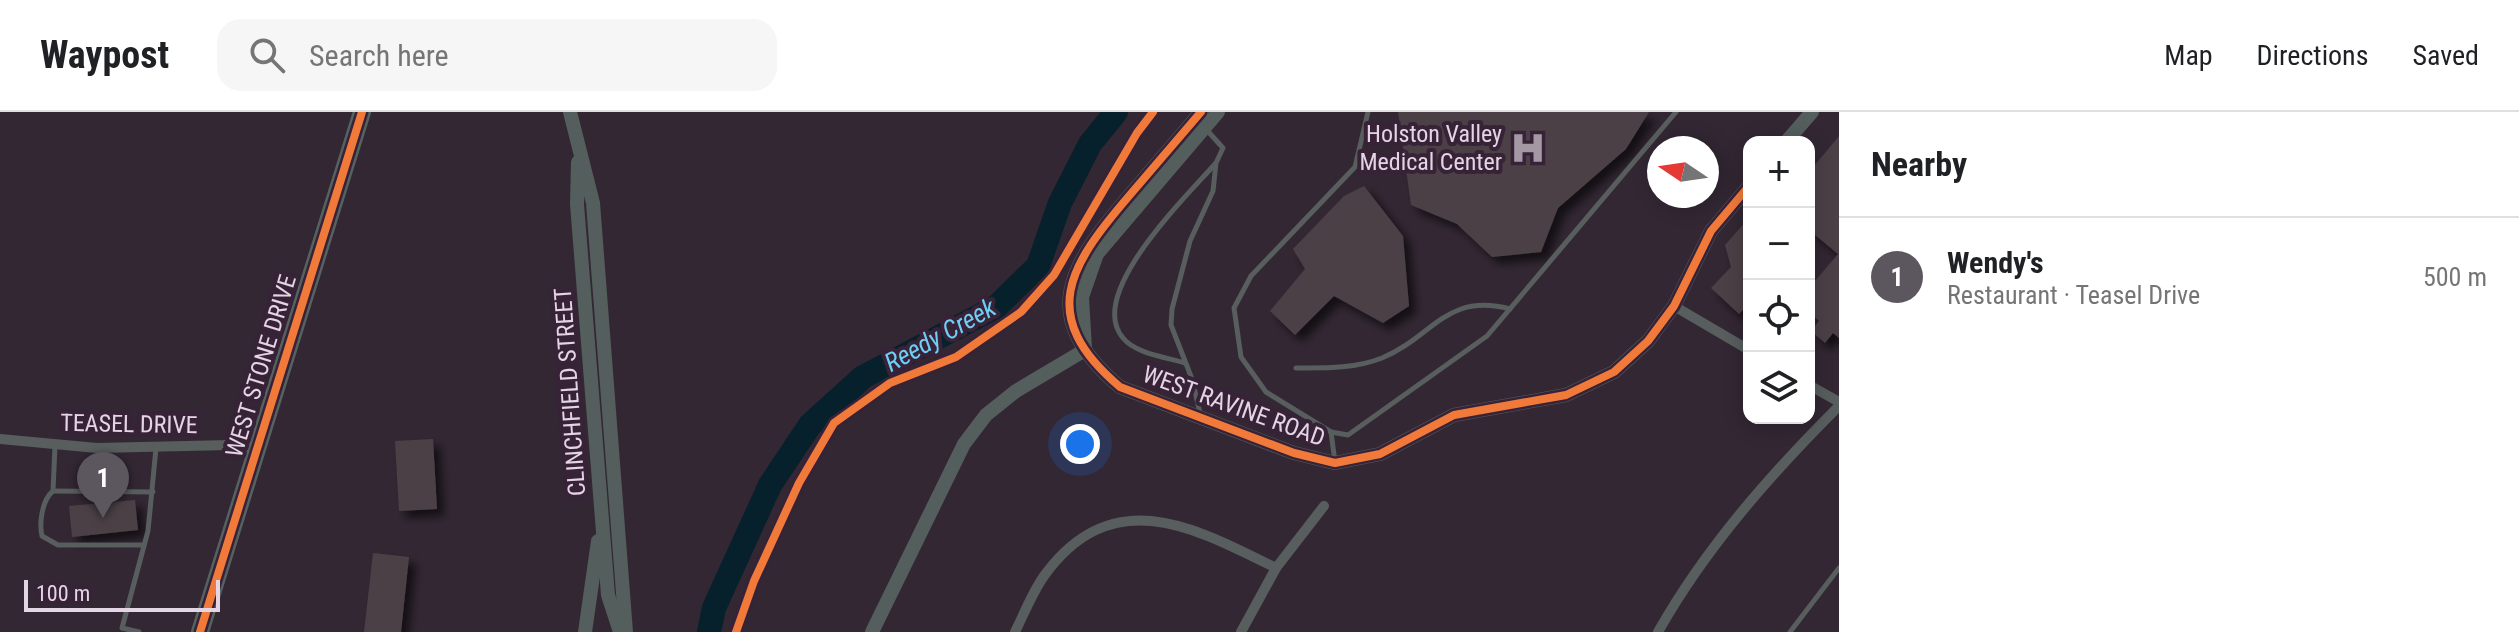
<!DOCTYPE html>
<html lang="en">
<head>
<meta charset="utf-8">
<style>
	:root { --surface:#fff; --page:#f6f6f6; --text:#202124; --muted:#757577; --line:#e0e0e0; --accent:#5c575e }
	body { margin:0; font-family:"Roboto Condensed",sans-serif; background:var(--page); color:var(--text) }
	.controls { position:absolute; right:24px; top:24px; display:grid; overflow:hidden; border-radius:16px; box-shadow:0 4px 20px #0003 }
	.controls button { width:72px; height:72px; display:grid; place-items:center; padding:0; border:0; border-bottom:2px solid var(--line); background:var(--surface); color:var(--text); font:40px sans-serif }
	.compass { position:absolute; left:1647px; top:24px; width:72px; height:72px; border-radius:50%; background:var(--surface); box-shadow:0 4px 20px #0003; rotate:283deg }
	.scale { position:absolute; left:24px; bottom:20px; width:196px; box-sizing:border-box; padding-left:8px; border:4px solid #e3d5e3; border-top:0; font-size:22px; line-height:28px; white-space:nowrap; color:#e3d5e3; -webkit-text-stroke:6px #372238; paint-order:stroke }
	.you { position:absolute; left:1080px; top:332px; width:28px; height:28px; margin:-20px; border:6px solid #fff; border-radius:50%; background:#1a73e8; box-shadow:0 0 0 12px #1a73e833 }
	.badge { display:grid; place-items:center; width:52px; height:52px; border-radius:50%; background:var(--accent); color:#fff; font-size:26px; font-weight:700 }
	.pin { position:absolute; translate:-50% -66px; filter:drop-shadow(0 2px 4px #0008) }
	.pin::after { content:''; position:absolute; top:42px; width:28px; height:24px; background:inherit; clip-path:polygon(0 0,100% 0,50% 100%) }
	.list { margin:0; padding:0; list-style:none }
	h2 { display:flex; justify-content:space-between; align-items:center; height:104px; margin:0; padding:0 32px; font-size:34px }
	h2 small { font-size:26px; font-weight:400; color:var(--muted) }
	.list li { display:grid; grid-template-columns:52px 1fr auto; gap:24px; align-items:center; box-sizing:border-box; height:120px; padding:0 32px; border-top:2px solid var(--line) }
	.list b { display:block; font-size:30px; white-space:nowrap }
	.list p { margin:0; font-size:26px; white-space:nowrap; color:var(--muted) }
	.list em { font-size:26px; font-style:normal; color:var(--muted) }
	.icon { flex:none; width:44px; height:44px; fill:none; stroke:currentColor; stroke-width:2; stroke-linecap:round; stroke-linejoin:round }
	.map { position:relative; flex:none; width:1839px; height:520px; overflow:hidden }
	header { display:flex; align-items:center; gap:48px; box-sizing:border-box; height:112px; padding:0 40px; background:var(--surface); border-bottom:2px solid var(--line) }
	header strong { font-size:38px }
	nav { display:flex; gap:44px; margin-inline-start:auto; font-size:28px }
	.search { width:560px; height:72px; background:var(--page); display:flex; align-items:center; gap:20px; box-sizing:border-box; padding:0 28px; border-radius:24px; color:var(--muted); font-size:30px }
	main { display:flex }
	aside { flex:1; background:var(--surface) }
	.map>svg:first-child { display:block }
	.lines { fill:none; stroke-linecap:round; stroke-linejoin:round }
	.river { stroke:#06212c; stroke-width:24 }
	.building { fill:#4c4044; filter:url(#shadow) }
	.lane { stroke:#575e5d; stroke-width:5 }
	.street { stroke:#575e5d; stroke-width:10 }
	.secondary { stroke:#545e5d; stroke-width:14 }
	.highway { stroke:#546360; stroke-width:18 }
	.cycleway-casing { stroke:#372238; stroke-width:13 }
	.cycleway { stroke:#f17a3a; stroke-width:8 }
	.labels { text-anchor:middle; stroke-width:8; stroke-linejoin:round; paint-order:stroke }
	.poi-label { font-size:24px; fill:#e3d5e3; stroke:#372238; text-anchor:end }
	.street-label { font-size:24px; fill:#e3d5e3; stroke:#372238 }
	.water-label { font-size:26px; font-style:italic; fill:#6ecef4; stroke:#372238 }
</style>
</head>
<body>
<header>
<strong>Waypost</strong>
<div class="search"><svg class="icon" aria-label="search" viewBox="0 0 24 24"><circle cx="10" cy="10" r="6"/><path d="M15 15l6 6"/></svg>Search here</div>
<nav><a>Map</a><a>Directions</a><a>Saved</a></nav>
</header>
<main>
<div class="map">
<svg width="1839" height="520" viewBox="0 0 1839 520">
	<defs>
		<filter id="shadow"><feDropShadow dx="7" dy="7" stdDeviation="4" flood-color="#0009"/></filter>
	</defs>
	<rect width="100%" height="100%" fill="#322733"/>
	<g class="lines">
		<path class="river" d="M709,520L714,496L770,373L810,313L863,265L996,195L1038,154L1060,91L1090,32L1116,0"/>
	</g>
	<g class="building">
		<path d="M1398,0H1649L1626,37L1558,96L1541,140L1492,145L1457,112L1411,93Z"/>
		<path d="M1839,24V226L1833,221L1825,231L1811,219L1819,209L1809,200V176L1838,142L1809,118V60Z"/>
		<path d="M1364,74L1403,124L1409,194L1383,211L1334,184L1295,223L1270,199L1305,157L1293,137L1344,84Z"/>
		<path d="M1749,106V192L1739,202L1711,176L1731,155L1725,133Z"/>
		<path d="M433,327L437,397L399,399L395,329Z"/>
		<path d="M135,388L138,418L72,425L69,394Z"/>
		<path d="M373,441L409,445L401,520H364Z"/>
	</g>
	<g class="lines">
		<g class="lane">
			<path d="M1185,251C1166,245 1136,242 1123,226C1085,182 1187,84 1215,52"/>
			<path d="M1296,256C1325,256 1354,257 1382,246C1433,225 1446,180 1510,197"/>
			<path d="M1200,301L1192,267L1171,213L1172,197L1190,129L1213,79L1216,51L1223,36L1205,16"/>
			<path d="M1331,320L1348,323L1487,224L1676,0"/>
			<path d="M55,334L53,379C42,388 39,411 42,424L58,433H144"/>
			<path d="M1335,350L1331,320L1266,280L1241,245L1234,196L1251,164L1355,55L1368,0"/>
			<path d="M53,379L153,380"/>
			<path d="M139,520L122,516L148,419L156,336"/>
			<path d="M1790,520L1839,456"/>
		</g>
		<g class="street">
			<path d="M1674,194L1749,238"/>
			<path d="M1809,273L1839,290"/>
			<path d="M0,327L97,336L230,333L256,341"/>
			<path d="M1015,520C1024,502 1032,481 1044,464C1112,370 1194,415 1276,456"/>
			<path d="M1241,520L1276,456L1324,394"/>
			<path d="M1658,520C1706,435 1771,362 1839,294"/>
		</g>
		<g class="secondary">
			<path d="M570,0L593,91L626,520"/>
			<path d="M1201,0C1177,28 1153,56 1129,84C1069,154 1036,204 1120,275L1294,341L1335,351L1380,342L1454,303L1566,283L1614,260L1648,229L1674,194L1711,119L1749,74"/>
			<path d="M1786,30L1812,0"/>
			<path d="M578,50L577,92L608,483L620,520"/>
			<path d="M1085,237L1082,185L1097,142L1218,0"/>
			<path d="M585,520L598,429"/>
			<path d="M872,520L964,332L986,303L1016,279L1085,238"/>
		</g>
		<path class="highway" d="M200,520L362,0"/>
		<g class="cycleway-casing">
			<g id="cycleway">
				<path d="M1201,0C1177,28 1153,56 1129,84C1069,154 1036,204 1120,275L1294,341L1335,351L1380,342L1454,303L1566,283L1614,260L1648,229L1674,194L1711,119L1749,74"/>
				<path d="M200,520L362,0"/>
				<path d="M736,520L754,469L799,371L834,311L890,271L956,245L1021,200L1054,163L1137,21L1153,0"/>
			</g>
		</g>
		<use href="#cycleway" class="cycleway"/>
	</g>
	<defs>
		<g id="hospital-bare" transform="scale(2.76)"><path d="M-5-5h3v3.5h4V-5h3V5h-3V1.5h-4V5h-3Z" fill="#a598a5" stroke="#372238" stroke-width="2.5" paint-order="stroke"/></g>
	</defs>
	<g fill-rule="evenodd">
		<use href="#hospital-bare" x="1528" y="36"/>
	</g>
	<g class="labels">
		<g class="poi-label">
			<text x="1502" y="30">Holston Valley<tspan x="1502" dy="28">Medical Center</tspan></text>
		</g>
		<g class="street-label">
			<text transform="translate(261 254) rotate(-73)" y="8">WEST STONE DRIVE</text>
			<text transform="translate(570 280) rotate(-94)" y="8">CLINCHFIELD STREET</text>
			<text transform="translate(1234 294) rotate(20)" y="8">WEST RAVINE ROAD</text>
			<text transform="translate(129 312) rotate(1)" y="8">TEASEL DRIVE</text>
		</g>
		<g class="water-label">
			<text transform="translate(940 223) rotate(-29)" y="9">Reedy Creek</text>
		</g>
	</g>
</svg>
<div class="controls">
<button>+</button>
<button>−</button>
<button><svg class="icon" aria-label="locate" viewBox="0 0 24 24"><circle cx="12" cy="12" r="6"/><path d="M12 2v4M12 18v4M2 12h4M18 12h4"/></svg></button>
<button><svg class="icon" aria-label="layers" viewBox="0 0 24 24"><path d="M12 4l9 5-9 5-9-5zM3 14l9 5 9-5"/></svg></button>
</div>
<svg class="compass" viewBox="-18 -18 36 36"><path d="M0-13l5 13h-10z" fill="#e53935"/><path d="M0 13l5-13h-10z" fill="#757577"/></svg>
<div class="scale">100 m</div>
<div class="you"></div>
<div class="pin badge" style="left:103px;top:406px">1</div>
</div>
<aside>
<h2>Nearby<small></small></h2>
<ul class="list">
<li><span class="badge">1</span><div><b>Wendy's</b><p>Restaurant · Teasel Drive</p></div><em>500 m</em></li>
</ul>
</aside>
</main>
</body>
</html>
